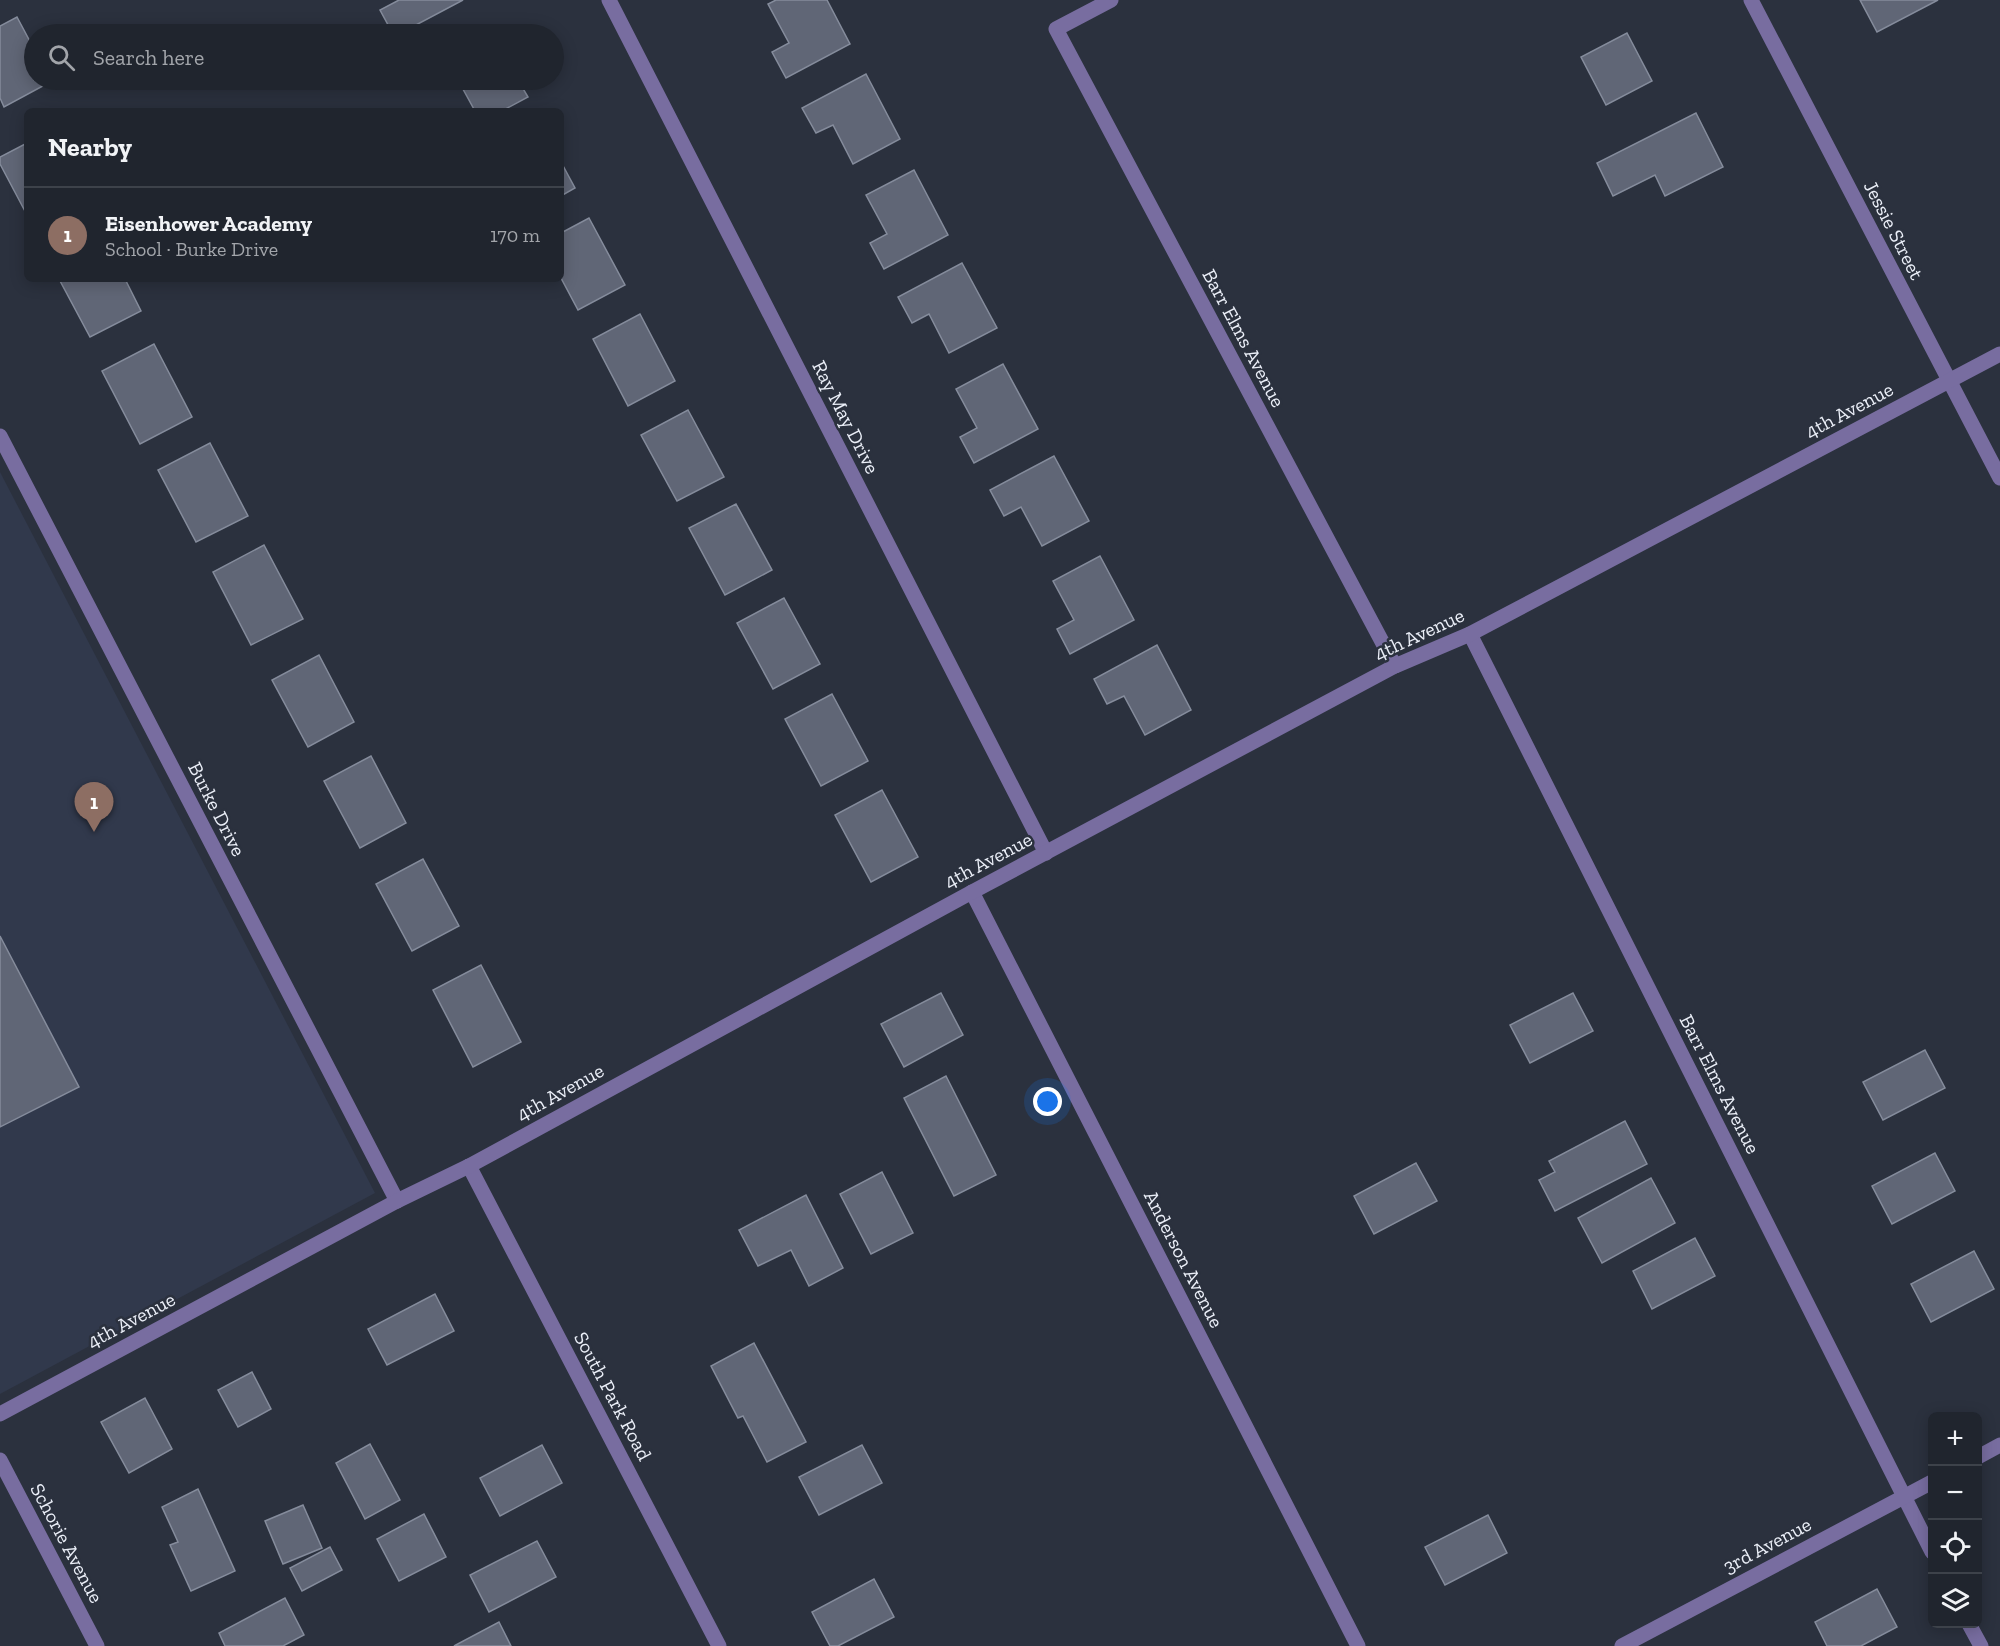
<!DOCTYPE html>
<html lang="en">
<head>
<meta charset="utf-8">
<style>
	:root { --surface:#20252e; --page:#282d36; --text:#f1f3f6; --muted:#a2a5aa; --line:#3d424a; --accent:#8c9099 }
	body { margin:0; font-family:"Zilla Slab",serif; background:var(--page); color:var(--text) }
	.controls { position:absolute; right:18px; bottom:18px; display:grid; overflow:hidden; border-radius:9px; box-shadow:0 3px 15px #0003 }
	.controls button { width:54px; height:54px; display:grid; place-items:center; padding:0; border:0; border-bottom:2px solid var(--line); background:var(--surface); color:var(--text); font:30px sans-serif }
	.you { position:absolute; left:1048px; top:1102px; width:21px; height:21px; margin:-15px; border:4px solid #fff; border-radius:50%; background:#1a73e8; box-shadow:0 0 0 9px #1a73e833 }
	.badge { display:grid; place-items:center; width:39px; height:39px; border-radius:50%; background:var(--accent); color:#fff; font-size:20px; font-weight:700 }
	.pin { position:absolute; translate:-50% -50px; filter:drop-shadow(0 2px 3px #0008) }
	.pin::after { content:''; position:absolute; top:32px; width:21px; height:18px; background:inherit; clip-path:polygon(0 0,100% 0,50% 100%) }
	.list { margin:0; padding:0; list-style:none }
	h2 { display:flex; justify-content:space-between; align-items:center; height:78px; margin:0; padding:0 24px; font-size:26px }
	h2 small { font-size:20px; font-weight:400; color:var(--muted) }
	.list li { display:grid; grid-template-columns:39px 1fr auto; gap:18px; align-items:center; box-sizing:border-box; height:96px; padding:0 24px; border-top:2px solid var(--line) }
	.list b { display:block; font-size:22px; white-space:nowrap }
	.list p { margin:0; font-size:20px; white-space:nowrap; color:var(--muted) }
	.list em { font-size:20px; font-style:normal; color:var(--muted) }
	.icon { flex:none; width:33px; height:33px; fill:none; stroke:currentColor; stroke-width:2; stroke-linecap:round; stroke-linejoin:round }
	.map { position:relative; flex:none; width:2000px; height:1646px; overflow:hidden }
	.search { position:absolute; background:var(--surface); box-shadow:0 3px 15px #0003; left:24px; top:24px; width:540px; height:66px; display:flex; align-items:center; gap:15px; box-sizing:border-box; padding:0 21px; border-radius:33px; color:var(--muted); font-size:22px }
	.panel { position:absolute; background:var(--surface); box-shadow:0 3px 15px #0003; left:24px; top:108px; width:540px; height:174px; border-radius:9px }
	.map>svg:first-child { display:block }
	.built { fill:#31394c }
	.building { fill:#606676; stroke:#858c9c; stroke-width:1.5 }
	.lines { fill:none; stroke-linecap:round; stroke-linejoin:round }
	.minor { stroke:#786da0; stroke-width:15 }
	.labels { text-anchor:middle; stroke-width:5; stroke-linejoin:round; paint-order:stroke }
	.street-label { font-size:20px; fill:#ebeff8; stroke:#2b313e }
</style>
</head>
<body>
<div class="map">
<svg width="2000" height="1646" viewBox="0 0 2000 1646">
	<rect width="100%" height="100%" fill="#2b313e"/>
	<path class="built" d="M0,472L375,1193L0,1394Z"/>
	<g class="building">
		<path d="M399,0H463L399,34H393L380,10Z"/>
		<path d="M776,0H827L850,44L786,78L772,52L789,43L768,4Z"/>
		<path d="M1860,0H1938L1877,32Z"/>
		<path d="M17,17L34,49V80H51L52,81L4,107L0,98V26Z"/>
		<path d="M1627,33L1652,81L1606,105L1581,57Z"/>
		<path d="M866,74L900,139L853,164L833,125L816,133L802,108Z"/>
		<path d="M458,80H518L528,97L502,111H475Z"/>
		<path d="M1696,113L1723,167L1665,196L1655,175L1613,196L1597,163Z"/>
		<path d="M27,143V215L0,164V157Z"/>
		<path d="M561,162L575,188L561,196Z"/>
		<path d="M914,170L948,235L884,269L870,243L887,234L866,195Z"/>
		<path d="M589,218L625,285L578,310L561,278V233Z"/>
		<path d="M962,263L997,328L949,353L929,314L912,323L898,297Z"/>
		<path d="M59,279H125L141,311L90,337Z"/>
		<path d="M640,314L675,381L628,406L593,339Z"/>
		<path d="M154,344L192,417L140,444L102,371Z"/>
		<path d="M1003,364L1038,429L974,463L960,437L977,428L956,389Z"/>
		<path d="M688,410L724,477L677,501L641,435Z"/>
		<path d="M210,443L248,516L196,542L158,470Z"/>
		<path d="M1054,456L1089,521L1042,546L1021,507L1004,516L990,490Z"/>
		<path d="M736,504L772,570L725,595L689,528Z"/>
		<path d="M264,545L303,619L251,645L213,572Z"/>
		<path d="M1100,556L1134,620L1070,654L1057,629L1074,620L1053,581Z"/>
		<path d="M784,598L820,664L773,689L737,623Z"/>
		<path d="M1157,645L1191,710L1145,735L1124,696L1107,704L1094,679Z"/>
		<path d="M319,655L354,722L308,747L272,680Z"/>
		<path d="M832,694L868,761L821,786L785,719Z"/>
		<path d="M371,756L406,823L360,848L324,781Z"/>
		<path d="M882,790L918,857L871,882L835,815Z"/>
		<path d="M423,859L459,926L412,951L376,884Z"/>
		<path d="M0,936L79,1087L0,1127Z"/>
		<path d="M481,965L521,1042L473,1067L433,990Z"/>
		<path d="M941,993L963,1035L904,1067L881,1024Z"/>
		<path d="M1573,993L1593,1031L1530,1063L1510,1025Z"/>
		<path d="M1925,1050L1945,1088L1883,1120L1863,1082Z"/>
		<path d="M946,1076L996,1175L954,1196L904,1098Z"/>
		<path d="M1625,1121L1647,1164L1555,1211L1539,1180L1555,1172L1549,1161Z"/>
		<path d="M1935,1153L1955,1191L1892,1224L1872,1186Z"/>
		<path d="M1416,1163L1437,1201L1374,1234L1354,1196Z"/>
		<path d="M882,1172L913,1233L871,1254L840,1194Z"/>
		<path d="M1651,1178L1675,1223L1602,1263L1578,1218Z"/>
		<path d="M806,1195L843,1268L809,1286L791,1250L758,1266L739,1230Z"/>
		<path d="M1695,1238L1715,1276L1652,1309L1633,1271Z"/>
		<path d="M1974,1251L1994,1289L1931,1322L1911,1284Z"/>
		<path d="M435,1294L454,1331L387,1365L368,1329Z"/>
		<path d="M754,1343L806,1442L767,1462L743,1416L738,1418L711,1366Z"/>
		<path d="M252,1372L271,1409L238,1427L218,1390Z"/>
		<path d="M145,1398L172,1449L129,1473L101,1422Z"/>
		<path d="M370,1444L400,1500L365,1519L336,1463Z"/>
		<path d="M542,1445L562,1483L500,1516L480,1478Z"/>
		<path d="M862,1445L882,1483L819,1515L799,1477Z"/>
		<path d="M198,1489L235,1571L191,1591L170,1545L178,1542L162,1507Z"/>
		<path d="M303,1505L322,1548L283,1564L265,1521Z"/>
		<path d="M424,1514L446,1557L399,1581L377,1539Z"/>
		<path d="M1488,1515L1507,1553L1445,1585L1425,1547Z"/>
		<path d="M537,1541L556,1577L489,1612L470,1575Z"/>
		<path d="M330,1547L342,1570L302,1591L290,1568Z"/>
		<path d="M874,1579L894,1617L838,1646H830L812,1612Z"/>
		<path d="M1877,1589L1897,1627L1861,1646H1827L1815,1622Z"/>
		<path d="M285,1598L304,1635L283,1646H225L219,1633Z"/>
		<path d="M499,1622L511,1646H454Z"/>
	</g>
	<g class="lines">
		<g class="minor">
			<path d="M609,0L1046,853"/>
			<path d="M1111,0L1056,29L1395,666"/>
			<path d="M1751,0L2000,478"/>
			<path d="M0,436L397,1201"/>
			<path d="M1470,634L1932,1552"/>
			<path d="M972,892L1358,1646"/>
			<path d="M469,1166L719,1646"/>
			<path d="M0,1414L397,1201L469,1166L972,892L1395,666L1470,634L2000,354"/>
			<path d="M1978,1457L2000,1445"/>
			<path d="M0,1460L97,1646"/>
			<path d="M1969,1624L1981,1646"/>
			<path d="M1622,1646L1932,1482"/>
		</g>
	</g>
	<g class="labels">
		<g class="street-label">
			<text transform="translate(1894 230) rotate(63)" y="7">Jessie Street</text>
			<text transform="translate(1244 338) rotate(62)" y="7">Barr Elms Avenue</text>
			<text transform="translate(1849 410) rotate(-28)" y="7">4th Avenue</text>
			<text transform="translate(846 417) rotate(63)" y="7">Ray May Drive</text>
			<text transform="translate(1419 634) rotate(-25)" y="7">4th Avenue</text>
			<text transform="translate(217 809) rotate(63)" y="7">Burke Drive</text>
			<text transform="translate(988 860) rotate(-28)" y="7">4th Avenue</text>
			<text transform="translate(1720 1084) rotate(63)" y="7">Barr Elms Avenue</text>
			<text transform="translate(560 1092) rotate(-29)" y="7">4th Avenue</text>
			<text transform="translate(1184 1259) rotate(63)" y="7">Anderson Avenue</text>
			<text transform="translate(131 1320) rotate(-28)" y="7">4th Avenue</text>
			<text transform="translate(613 1396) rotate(62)" y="7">South Park Road</text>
			<text transform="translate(67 1543) rotate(62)" y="7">Schorie Avenue</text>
			<text transform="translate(1767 1545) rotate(-28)" y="7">3rd Avenue</text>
		</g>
	</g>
</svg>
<div class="controls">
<button>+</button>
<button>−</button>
<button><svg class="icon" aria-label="locate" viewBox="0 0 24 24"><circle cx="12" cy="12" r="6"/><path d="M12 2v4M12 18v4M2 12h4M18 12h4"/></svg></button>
<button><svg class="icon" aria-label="layers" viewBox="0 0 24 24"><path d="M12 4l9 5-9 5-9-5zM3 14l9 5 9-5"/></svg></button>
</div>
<div class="you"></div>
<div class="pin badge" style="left:94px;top:832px;background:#8d6e63">1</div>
<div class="search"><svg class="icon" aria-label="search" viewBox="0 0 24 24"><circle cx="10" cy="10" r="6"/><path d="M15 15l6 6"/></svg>Search here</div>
<section class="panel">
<h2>Nearby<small></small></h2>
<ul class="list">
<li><span class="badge" style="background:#8d6e63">1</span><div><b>Eisenhower Academy</b><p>School · Burke Drive</p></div><em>170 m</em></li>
</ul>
</section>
</div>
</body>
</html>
